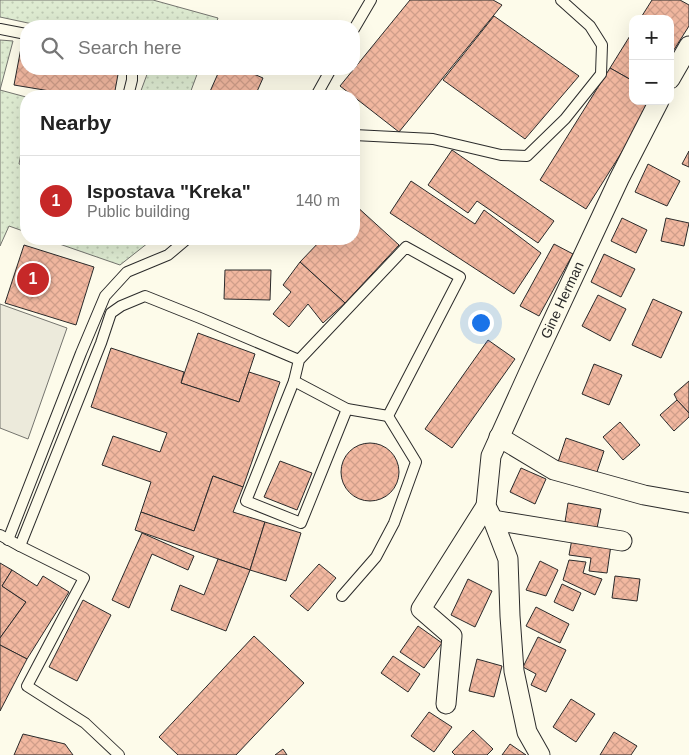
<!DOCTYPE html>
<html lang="en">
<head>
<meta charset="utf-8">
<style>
	:root { --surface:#fff; --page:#f6f6f6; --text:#222; --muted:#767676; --line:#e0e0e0; --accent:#c62828 }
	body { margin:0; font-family:Arial,sans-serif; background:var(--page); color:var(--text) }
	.controls { position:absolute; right:15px; top:15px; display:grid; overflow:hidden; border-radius:10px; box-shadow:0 5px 20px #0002 }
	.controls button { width:45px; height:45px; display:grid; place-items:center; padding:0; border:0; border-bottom:1px solid var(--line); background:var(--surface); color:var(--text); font:25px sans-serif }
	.you { position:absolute; left:480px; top:322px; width:18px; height:18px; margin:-12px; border:4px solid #fff; border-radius:50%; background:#1a73e8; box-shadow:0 0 0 8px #1a73e833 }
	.badge { display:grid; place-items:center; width:32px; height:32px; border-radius:50%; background:var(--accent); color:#fff; font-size:16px; font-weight:700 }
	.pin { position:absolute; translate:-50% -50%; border:2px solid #fff; box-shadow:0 1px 5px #0006 }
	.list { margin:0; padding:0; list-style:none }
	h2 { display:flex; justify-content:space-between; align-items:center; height:65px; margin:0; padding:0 20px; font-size:21px }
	h2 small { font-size:16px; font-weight:400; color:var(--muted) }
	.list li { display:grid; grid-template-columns:32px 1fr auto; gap:15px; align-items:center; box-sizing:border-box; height:90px; padding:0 20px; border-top:1px solid var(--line) }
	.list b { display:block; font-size:19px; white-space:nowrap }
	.list p { margin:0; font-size:16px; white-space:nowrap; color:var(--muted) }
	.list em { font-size:16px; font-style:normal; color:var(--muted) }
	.icon { flex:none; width:28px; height:28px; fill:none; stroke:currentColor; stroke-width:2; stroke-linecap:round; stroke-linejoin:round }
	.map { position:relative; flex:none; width:689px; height:755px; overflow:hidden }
	.search { position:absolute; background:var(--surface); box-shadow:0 5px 20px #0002; left:20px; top:20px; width:340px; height:55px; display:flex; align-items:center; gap:12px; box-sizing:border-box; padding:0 18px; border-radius:20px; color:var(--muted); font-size:19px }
	.panel { position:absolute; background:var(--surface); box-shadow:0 5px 20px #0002; left:20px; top:90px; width:340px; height:155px; border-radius:20px }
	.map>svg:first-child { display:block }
	.grass { fill:url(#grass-dots); stroke:#74746e }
	.parking { fill:#eceadb; stroke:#74746e }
	.building { fill:url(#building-cross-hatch); stroke:#2b2b2b }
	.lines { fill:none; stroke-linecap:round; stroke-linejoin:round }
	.service-casing { stroke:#2b2b2b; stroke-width:12 }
	.minor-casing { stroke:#2b2b2b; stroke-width:21 }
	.service { stroke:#fdfbea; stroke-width:10 }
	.minor { stroke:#fdfbea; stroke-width:19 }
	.labels { text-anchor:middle; stroke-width:4; stroke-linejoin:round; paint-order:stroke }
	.street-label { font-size:14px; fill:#2b2b2b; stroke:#fdfbea }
</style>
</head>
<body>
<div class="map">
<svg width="689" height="755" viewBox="0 0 689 755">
	<defs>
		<pattern id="grass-dots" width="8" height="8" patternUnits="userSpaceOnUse" patternTransform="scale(1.25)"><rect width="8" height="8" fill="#deebd1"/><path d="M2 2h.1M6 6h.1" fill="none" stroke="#bfcab4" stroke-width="1.8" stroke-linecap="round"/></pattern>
		<pattern id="building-cross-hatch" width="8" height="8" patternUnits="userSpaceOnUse" patternTransform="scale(1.25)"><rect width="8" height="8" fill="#f2b8a0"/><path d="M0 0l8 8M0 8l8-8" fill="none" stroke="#d09e8a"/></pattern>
	</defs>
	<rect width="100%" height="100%" fill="#fdfbea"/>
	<g class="grass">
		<path d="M0,0H153L218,18L215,26H42L0,17Z"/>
		<path d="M0,40L13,41L0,90Z"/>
		<path d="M149,69H199L189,96H139Z"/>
		<path d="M0,90L26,97V126L19,164L26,166V232L9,226L0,246Z"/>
		<path d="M45,239H153L120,265Z"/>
	</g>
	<path class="parking" d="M0,304L67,328L28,439L0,428Z"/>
	<g class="building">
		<path d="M410,0H493L502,5L399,132L340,86Z"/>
		<path d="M652,0H680L689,5V26L670,56V19H640Z"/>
		<path d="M494,16L579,76L525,139L443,80Z"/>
		<path d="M633,31V81L610,68Z"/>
		<path d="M21,48L26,49V69H119L114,96H80L14,85Z"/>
		<path d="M610,68L633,81V101H654L586,209L540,180Z"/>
		<path d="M220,69H242L263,78L255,96H208Z"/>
		<path d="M452,150L554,221L538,243L477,201L468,213L428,185Z"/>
		<path d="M689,151V167L682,164Z"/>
		<path d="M648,164L680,181L667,206L635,192Z"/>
		<path d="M411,181L475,224L484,210L541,253L514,294L390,213Z"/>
		<path d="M354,204L399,245L345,303L300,262L322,239H354Z"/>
		<path d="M622,218L647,230L636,253L611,241Z"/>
		<path d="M666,218L689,223L684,246L661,241Z"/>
		<path d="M554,244L573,254L539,316L520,306Z"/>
		<path d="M24,245L94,267L76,325L5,303Z"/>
		<path d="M604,254L635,269L621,297L591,282Z"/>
		<path d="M300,262L345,303L323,323L308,304L289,327L273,314L291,292L283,285Z"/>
		<path d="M225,270H271L270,300L224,299Z"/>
		<path d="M598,295L626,309L610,341L582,326Z"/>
		<path d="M653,299L682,312L661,358L632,345Z"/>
		<path d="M198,333L255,354L239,402L181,383Z"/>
		<path d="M488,340L515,359L452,448L425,429Z"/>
		<path d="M111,348L184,372L181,383L239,402L249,372L280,382L243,487L213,476L194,531L141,512L151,482L102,465L113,436L160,452L167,433L91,407Z"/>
		<path d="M594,364L622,375L609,405L582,394Z"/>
		<path d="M689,381V413L677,400L674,394Z"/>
		<path d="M677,400L689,413V417L674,431L660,415Z"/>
		<path d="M620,422L640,445L623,460L603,437Z"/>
		<path d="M566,438L604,451L596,475L558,462Z"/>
		<circle cx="370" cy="472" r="29"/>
		<path d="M280,461L312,473L297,510L264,497Z"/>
		<path d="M521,468L546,479L535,504L510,492Z"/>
		<path d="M213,476L243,487L233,512L265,522L250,570L135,530L141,512L194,531Z"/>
		<path d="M568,503L601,509L597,528L565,522Z"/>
		<path d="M265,522L301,533L286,581L250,570Z"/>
		<path d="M142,533L194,556L188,570L152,554L129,608L112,600Z"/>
		<path d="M572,539L611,545L607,573L589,571L591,558L569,555Z"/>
		<path d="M218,559L250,570L226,631L171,610L180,585L204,595Z"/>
		<path d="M569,560L586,562L583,573L602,579L595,595L563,580Z"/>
		<path d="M540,561L558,570L546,596L526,590Z"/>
		<path d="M0,563L12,570L2,586L26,602L0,638Z"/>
		<path d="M319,564L336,578L308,611L290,596Z"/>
		<path d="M12,570L37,586L43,576L69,592L27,659L0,645V638L26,602L2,586Z"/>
		<path d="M615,576L640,579L637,601L612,598Z"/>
		<path d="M468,579L492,591L475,627L451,615Z"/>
		<path d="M562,584L581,593L573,611L554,602Z"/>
		<path d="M83,600L111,615L77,681L49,667Z"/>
		<path d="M536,607L569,624L560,643L526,626Z"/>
		<path d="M418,626L442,643L424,668L400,652Z"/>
		<path d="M254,636L304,683L236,755H178L159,737Z"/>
		<path d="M538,637L566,650L546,692L531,685L536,674L523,667Z"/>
		<path d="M0,645L27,659L0,711Z"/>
		<path d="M393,656L420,674L408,692L381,673Z"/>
		<path d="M477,659L502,666L494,697L469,691Z"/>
		<path d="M571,699L595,714L576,742L553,727Z"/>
		<path d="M429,712L452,727L434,752L411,736Z"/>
		<path d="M473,730L493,749L487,755H455L452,752Z"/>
		<path d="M614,732L637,746L631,755H600Z"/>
		<path d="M23,734L65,744L73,755H14Z"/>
		<path d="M510,744L526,755H502Z"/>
		<path d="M283,749L287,755H275Z"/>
	</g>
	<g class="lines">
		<g class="service-casing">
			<g id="service">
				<path d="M0,29L26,34"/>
				<path d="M354,29L371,0"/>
				<path d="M128,96L132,80V69"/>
				<path d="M316,96L331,69"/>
				<path d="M354,135L433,139L501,155L527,156L565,119L601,74L602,45L590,26L561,0"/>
				<path d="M294,381L246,501L301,523L347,409"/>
				<path d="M0,535L20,546L84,578L27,686L85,723L119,755"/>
				<path d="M8,540L81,353L105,296L127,272L168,255L187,239"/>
				<path d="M20,546L101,343L111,313L121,306L145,296L200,318L299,360L294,381L347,409L388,416L460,277L406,247L299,360"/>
				<path d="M342,596L376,557L394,523L416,462L388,416"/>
			</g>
		</g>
		<g class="minor-casing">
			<g id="minor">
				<path d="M670,79L689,46"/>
				<path d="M499,437L554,470L644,495L689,503"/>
				<path d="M493,520L622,541"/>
				<path d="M446,704L452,636L421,609L486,506"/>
				<path d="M540,755L527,732L514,671L510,616L508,559L493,520L486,506L491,456L529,372L619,179L659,101"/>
			</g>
		</g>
		<use href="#service" class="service"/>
		<use href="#minor" class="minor"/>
	</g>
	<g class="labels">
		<g class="street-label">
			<text transform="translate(562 300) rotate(-65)" y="5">Gine Herman</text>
		</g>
	</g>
</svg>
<div class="controls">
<button>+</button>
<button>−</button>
</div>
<div class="you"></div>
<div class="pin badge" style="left:33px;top:279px">1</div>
<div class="search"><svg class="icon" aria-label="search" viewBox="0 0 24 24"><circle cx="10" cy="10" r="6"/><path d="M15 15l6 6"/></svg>Search here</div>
<section class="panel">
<h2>Nearby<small></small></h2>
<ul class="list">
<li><span class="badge">1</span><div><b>Ispostava &quot;Kreka&quot;</b><p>Public building</p></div><em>140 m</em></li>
</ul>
</section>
</div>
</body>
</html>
